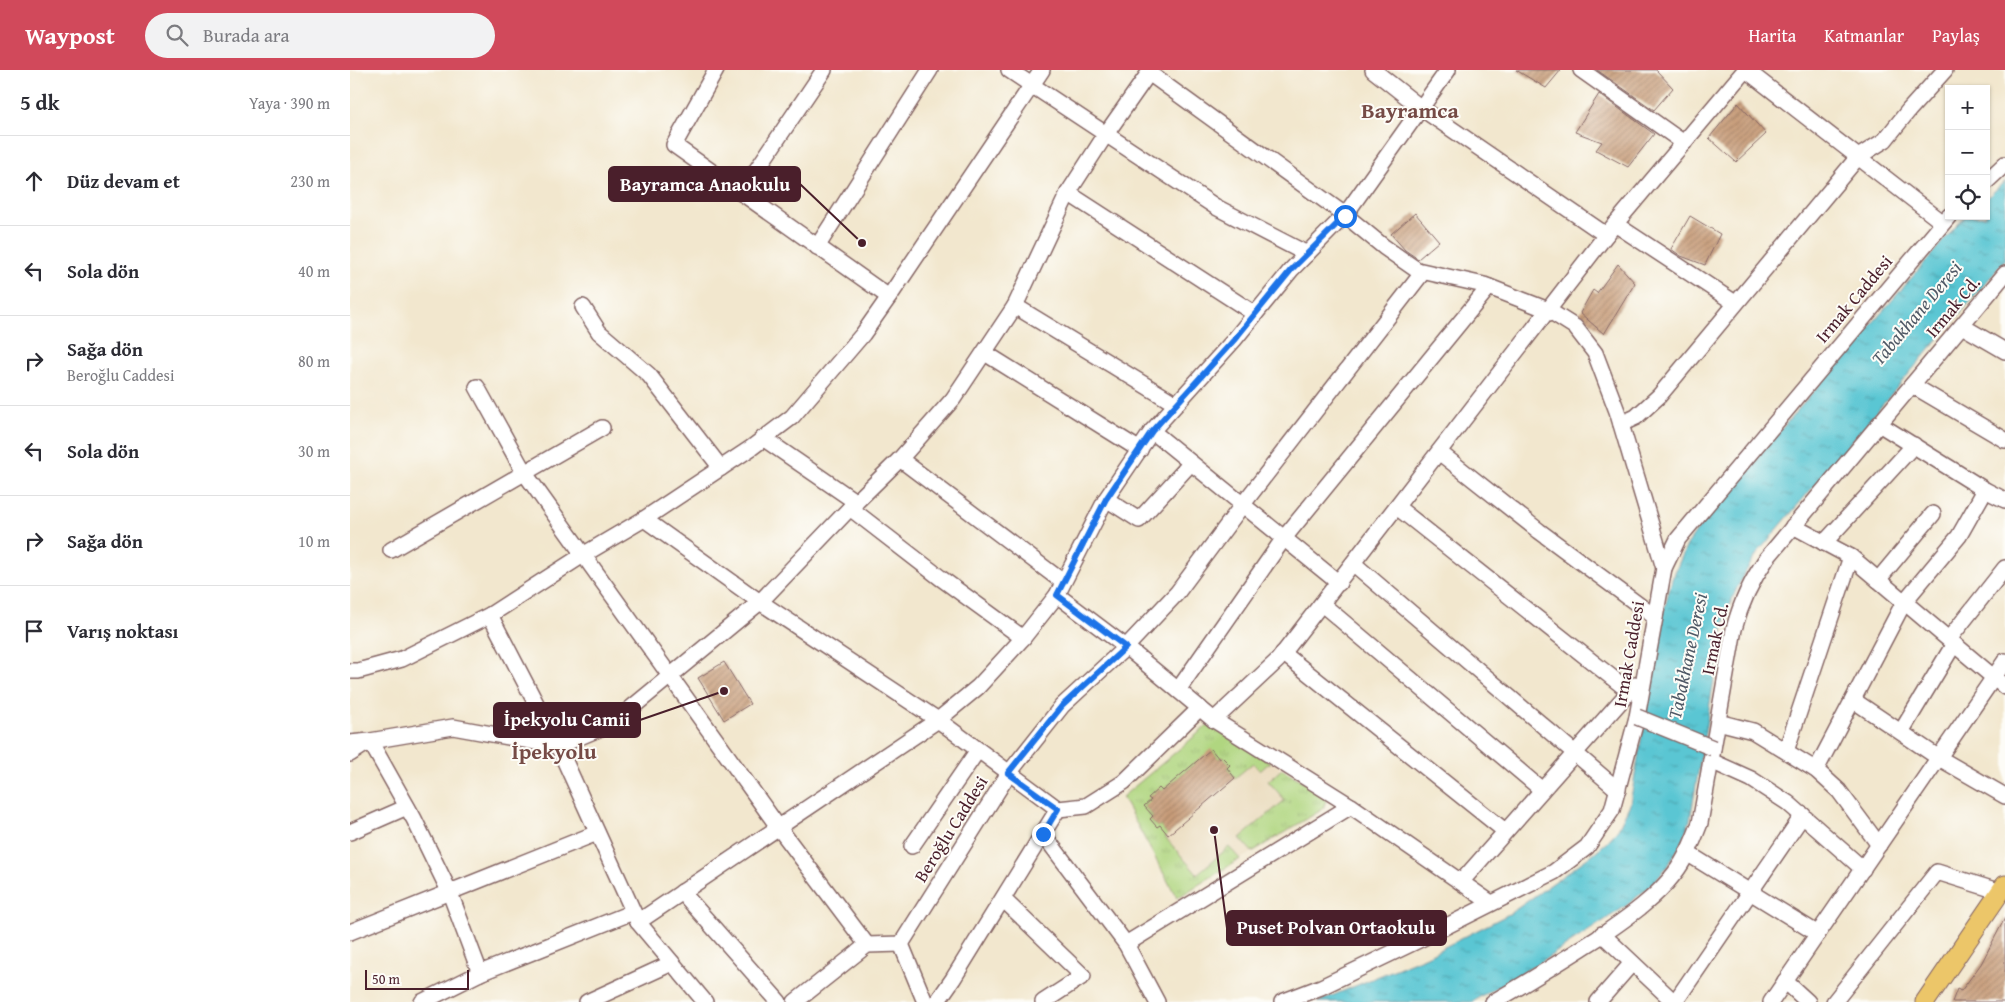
<!DOCTYPE html>
<html lang="tr">
<head>
<meta charset="utf-8">
<style>
	:root { --surface:#fff; --page:#f2f2f3; --text:#2b2b33; --muted:#7c7c81; --line:#e1e1e2; --accent:#d1495b }
	body { margin:0; font-family:"Gentium Book Plus",serif; background:var(--page); color:var(--text) }
	.controls { position:absolute; right:15px; top:15px; display:grid; overflow:hidden; border-radius:0px; box-shadow:0 1px 4px #0004 }
	.controls button { width:45px; height:45px; display:grid; place-items:center; padding:0; border:0; border-bottom:1px solid var(--line); background:var(--surface); color:var(--text); font:25px sans-serif }
	.scale { position:absolute; left:15px; bottom:12px; width:104px; box-sizing:border-box; padding-left:5px; border:2px solid #4a1f2b; border-top:0; font-size:14px; line-height:18px; white-space:nowrap; color:#4a1f2b; -webkit-text-stroke:4px #fdfcf7; paint-order:stroke }
	.stop { position:absolute; width:15px; height:15px; margin:-11px; border:4px solid #1a73e8; border-radius:50%; background:#fff }
	.stop.end { background:#1a73e8; border-color:#fff; box-shadow:0 1px 5px #0008 }
	.list { margin:0; padding:0; list-style:none }
	h2 { display:flex; justify-content:space-between; align-items:center; height:65px; margin:0; padding:0 20px; font-size:21px }
	h2 small { font-size:16px; font-weight:400; color:var(--muted) }
	.list li { display:grid; grid-template-columns:32px 1fr auto; gap:15px; align-items:center; box-sizing:border-box; height:90px; padding:0 20px; border-top:1px solid var(--line) }
	.list b { display:block; font-size:19px; white-space:nowrap }
	.list p { margin:0; font-size:16px; white-space:nowrap; color:var(--muted) }
	.list em { font-size:16px; font-style:normal; color:var(--muted) }
	.icon { flex:none; width:28px; height:28px; fill:none; stroke:currentColor; stroke-width:2; stroke-linecap:round; stroke-linejoin:round }
	.map { position:relative; flex:none; width:1655px; height:932px; overflow:hidden }
	header { display:flex; align-items:center; gap:30px; box-sizing:border-box; height:70px; padding:0 25px; background:var(--accent); color:#fff }
	header strong { font-size:24px }
	nav { display:flex; gap:28px; margin-inline-start:auto; font-size:18px }
	.search { width:350px; height:45px; background:var(--page); display:flex; align-items:center; gap:12px; box-sizing:border-box; padding:0 18px; border-radius:28px; color:var(--muted); font-size:19px }
	main { display:flex }
	aside { flex:1; background:var(--surface) }
	.map>svg:first-child { display:block }
	.built { fill:#e9d9ba }
	.grass { fill:url(#grass-tufts); stroke:#7d7a56 }
	.water { fill:url(#water-ripples); stroke:#52727f }
	.building { fill:url(#building-hatch) }
	.lines { fill:none; stroke-linecap:round; stroke-linejoin:round }
	.minor-casing { stroke:#856564; stroke-width:18 }
	.major-casing { stroke:#856564; stroke-width:21 }
	.minor { stroke:#fff; stroke-width:15 }
	.major { stroke:#ecc669; stroke-width:19 }
	.minor-bridge-casing { stroke:#856564; stroke-width:18; stroke-linecap:butt }
	.minor-bridge { stroke:#fff; stroke-width:15 }
	.route { stroke:#1a73e8; stroke-width:6 }
	.labels { text-anchor:middle; stroke-width:4; stroke-linejoin:round; paint-order:stroke }
	.street-label { font-size:18px; fill:#4a1f2b; stroke:#fdfcf7 }
	.water-label { font-size:19px; font-style:italic; fill:#505966; stroke:#fdfcf7 }
	.district-label { font-size:22px; font-weight:bold; fill:#764b46; stroke:#fdfcf7 }
	.leader { fill:none; stroke:#4a1f2b; stroke-width:2 }
	.callout-dot { fill:#4a1f2b; stroke:#fdfcf7; stroke-width:2 }
	.callout { fill:#4a1f2b; stroke:#4a1f2b; stroke-width:2 }
	.callout-label { font-size:19px; text-anchor:middle; font-weight:bold; fill:#fff }
</style>
</head>
<body>
<header>
<strong>Waypost</strong>
<div class="search"><svg class="icon" aria-label="search" viewBox="0 0 24 24"><circle cx="10" cy="10" r="6"/><path d="M15 15l6 6"/></svg>Burada ara</div>
<nav><a>Harita</a><a>Katmanlar</a><a>Paylaş</a></nav>
</header>
<main>
<aside>
<h2>5 dk<small>Yaya · 390 m</small></h2>
<ul class="list">
<li><svg class="icon" aria-label="ahead" viewBox="0 0 24 24"><path d="M12 20V5M6 11l6-6 6 6"/></svg><div><b>Düz devam et</b></div><em>230 m</em></li>
<li><svg class="icon" aria-label="left" viewBox="0 0 24 24"><path d="M17 20v-9H6M10 6l-5 5 5 5"/></svg><div><b>Sola dön</b></div><em>40 m</em></li>
<li><svg class="icon" aria-label="right" viewBox="0 0 24 24"><path d="M7 20v-9h11M14 6l5 5-5 5"/></svg><div><b>Sağa dön</b><p>Beroğlu Caddesi</p></div><em>80 m</em></li>
<li><svg class="icon" aria-label="left" viewBox="0 0 24 24"><path d="M17 20v-9H6M10 6l-5 5 5 5"/></svg><div><b>Sola dön</b></div><em>30 m</em></li>
<li><svg class="icon" aria-label="right" viewBox="0 0 24 24"><path d="M7 20v-9h11M14 6l5 5-5 5"/></svg><div><b>Sağa dön</b></div><em>10 m</em></li>
<li><svg class="icon" aria-label="arrive" viewBox="0 0 24 24"><path d="M6 21V4h12l-3 4 3 4H6"/></svg><div><b>Varış noktası</b></div></li>
</ul>
</aside>
<div class="map">
<svg width="1655" height="932" viewBox="0 0 1655 932">
	<defs>
		<pattern id="grass-tufts" width="24" height="20" patternUnits="userSpaceOnUse" patternTransform="scale(1.25)"><rect width="24" height="20" fill="#b0d680"/><path d="M3 7l-1-3M5 7V3M7 7l1-3M15 17l-1-3M17 17v-4M19 17l1-3" fill="none" stroke="#99b76f"/></pattern>
		<pattern id="water-ripples" width="26" height="14" patternUnits="userSpaceOnUse" patternTransform="scale(1.25)"><rect width="26" height="14" fill="#5ac6d3"/><path d="M2 4q2-2 4 0t4 0M15 11q2-2 4 0t4 0" fill="none" stroke="#4ca0ab"/></pattern>
		<pattern id="building-hatch" width="6" height="6" patternUnits="userSpaceOnUse" patternTransform="scale(1.25)"><rect width="6" height="6" fill="#c79c79"/><path d="M-1 1l2-2M0 6l6-6M5 7l2-2" fill="none" stroke="#a47f63"/></pattern>
	</defs>
	<rect width="100%" height="100%" fill="#fdfcf7"/>
	<filter id="ink" filterUnits="userSpaceOnUse"><feTurbulence type="fractalNoise" baseFrequency=".02" numOctaves="2"/><feDisplacementMap in="SourceGraphic" scale="10" xChannelSelector="R" yChannelSelector="G"/><feConvolveMatrix kernelMatrix="1 2 1 2 8 2 1 2 1" color-interpolation-filters="sRGB"/></filter>
	<filter id="wash" filterUnits="userSpaceOnUse"><feTurbulence type="fractalNoise" baseFrequency=".0096" numOctaves="4" result="noise"/><feDisplacementMap in="SourceGraphic" scale="20" xChannelSelector="R" yChannelSelector="G"/><feGaussianBlur stdDeviation="1.12" result="paint"/><feColorMatrix in="noise" values="0 0 0 0 0 0 0 0 0 0 0 0 0 0 0 0 0 1.4 0 .05"/><feComposite in="paint" operator="in"/></filter>
	<g filter="url(#wash)">
		<rect width="100%" height="100%" fill="#f2e7ce"/>
		<path class="built" d="M858,655L969,721L976,730L973,739L827,828L772,727Z"/>
		<g class="grass">
			<path d="M858,655L920,692L910,701L903,693L885,708L877,698L880,695L873,687L869,689L861,680L812,721L799,727L801,730L794,736L803,746L800,749L807,757L810,755L818,765L815,767L847,804L879,777L890,789L827,828L772,727Z"/>
			<path d="M932,699L969,721L976,730L973,739L902,782L890,768L935,730L918,711Z"/>
		</g>
		<path class="water" d="M1655,111V190L1409,481C1391,507 1381,527 1373,557L1340,750L1331,774L1317,797L1299,817L1276,836L1191,892L1121,932H967L1077,886L1161,843L1239,787L1256,773L1267,761L1280,734L1313,544L1322,509L1337,475L1359,443L1607,155L1617,146H1636V129Z"/>
		<g id="blocks">
			<g class="building">
				<path d="M1166,0H1211L1196,18Z"/>
				<path d="M1247,0H1306L1323,18L1304,40Z"/>
				<path d="M1249,24L1304,64L1278,97L1246,80L1252,72L1225,62Z"/>
				<path d="M1388,33L1416,64L1386,92L1359,68Z"/>
				<path d="M1065,143L1089,171L1068,189L1055,180L1041,164Z"/>
				<path d="M1340,146L1370,164L1355,195L1331,186L1321,179Z"/>
				<path d="M1268,194L1285,213L1254,264L1230,243L1243,220L1247,223Z"/>
				<path d="M374,592L400,634L374,650L348,608Z"/>
				<path d="M861,679L869,689L872,687L880,695L877,698L885,708L818,765L810,755L807,757L800,749L803,746L794,736L801,730L798,728L809,718L812,721Z"/>
				<path d="M1655,848V932H1602L1607,919L1611,921L1631,894Z"/>
			</g>
		</g>
	</g>
	<g filter="url(#ink)">
		<use href="#blocks" fill-opacity="0" stroke="#856564" stroke-width="1"/>
		<g class="lines">
			<g class="minor-casing">
				<g id="minor">
					<path d="M366,0L324,75L539,227"/>
					<path d="M659,0L866,137L957,184"/>
					<path d="M1023,0L1071,38L1256,165"/>
					<path d="M1231,0L1334,73"/>
					<path d="M1396,0L1592,152"/>
					<path d="M799,3L995,145L1034,177L1067,200L1134,215L1198,240L1225,257L1245,283L1267,341L1314,498"/>
					<path d="M1636,112L1655,94"/>
					<path d="M391,123L474,0"/>
					<path d="M718,123L905,244"/>
					<path d="M1265,154L1385,233"/>
					<path d="M467,177L580,0"/>
					<path d="M665,236L826,334"/>
					<path d="M233,237L249,262L299,305L371,398"/>
					<path d="M1612,256L1655,281"/>
					<path d="M635,283L790,380"/>
					<path d="M1562,315L1655,370"/>
					<path d="M127,317L174,402L429,758L517,875"/>
					<path d="M1271,354L1286,347L1309,326L1508,87L1535,70L1559,40L1595,0"/>
					<path d="M1529,354L1635,420"/>
					<path d="M802,361L989,513"/>
					<path d="M413,368L506,432"/>
					<path d="M1089,382L1189,461L1305,547"/>
					<path d="M550,389L713,512"/>
					<path d="M756,429L789,450L841,393"/>
					<path d="M1047,437L1279,621"/>
					<path d="M500,438L592,509L673,568"/>
					<path d="M294,449L401,378L442,347L513,264L539,227L692,0"/>
					<path d="M1443,456L1501,487L1655,617"/>
					<path d="M1474,473L1564,375"/>
					<path d="M41,480L252,358"/>
					<path d="M1004,494L1268,720"/>
					<path d="M1528,510L1583,444"/>
					<path d="M707,525L776,577L864,650L1001,736L1141,833"/>
					<path d="M972,534L1192,720"/>
					<path d="M140,545L208,676L288,852L355,932"/>
					<path d="M1599,569L1655,498"/>
					<path d="M933,583L1155,761"/>
					<path d="M0,601H8L52,589L140,545L233,485L294,449L410,532L588,650L708,739L736,736L774,712L850,638"/>
					<path d="M828,620L934,468L1139,217"/>
					<path d="M1503,630L1589,688L1655,726"/>
					<path d="M864,650L928,590L1256,165L1395,0"/>
					<path d="M1368,652L1403,661L1466,700L1489,721L1529,775"/>
					<path d="M1551,662L1604,574"/>
					<path d="M0,673L20,671L103,657L208,676L263,653L410,532L500,438L550,389L603,329L665,236L718,123L756,64L801,0"/>
					<path d="M1436,681L1501,487"/>
					<path d="M0,684L20,671L64,749L100,823L130,903"/>
					<path d="M1361,691L1401,709L1438,733L1513,799"/>
					<path d="M1466,700L1554,532L1609,466L1635,420L1655,430"/>
					<path d="M0,762L57,737"/>
					<path d="M693,764L776,874L807,932"/>
					<path d="M562,776L628,680"/>
					<path d="M1337,783L1468,864"/>
					<path d="M1111,812L1285,615"/>
					<path d="M332,822L429,932"/>
					<path d="M653,829L733,906L693,932"/>
					<path d="M288,852L588,650L628,617L673,568L707,525L756,429L802,361L884,270L941,200L995,145L1098,0"/>
					<path d="M0,862L247,763"/>
					<path d="M1252,864L1324,932"/>
					<path d="M551,874L575,932"/>
					<path d="M776,874L1001,736"/>
					<path d="M1435,911L1458,932"/>
					<path d="M72,932L130,903L283,842"/>
					<path d="M237,932L322,893"/>
					<path d="M445,932L517,875L551,874L659,703L712,636L776,577L827,523L893,434L1073,202"/>
					<path d="M587,932L603,909L708,739"/>
					<path d="M932,932L971,917L1071,869L1204,802L1237,777L1262,740L1287,647L1314,498L1328,469L1599,146"/>
					<path d="M1143,932C1179,912 1213,890 1248,868C1275,849 1303,831 1324,804C1336,789 1343,771 1350,753L1384,559C1391,532 1401,511 1417,488L1655,204"/>
					<path d="M1248,932L1282,893"/>
					<path d="M1325,932L1453,745"/>
					<path d="M1421,932L1655,591"/>
					<path d="M1484,932L1587,802L1651,822"/>
				</g>
			</g>
			<g class="major-casing">
				<path id="major" d="M1575,932L1655,815"/>
			</g>
			<use href="#minor" class="minor"/>
			<use href="#major" class="major"/>
			<g class="minor-bridge-casing">
				<path id="minor-bridge" d="M1287,647L1363,678"/>
			</g>
			<use href="#minor-bridge" class="minor-bridge"/>
		</g>
	</g>
	<g class="lines" filter="url(#ink)">
		<path class="route" d="M693,764L708,739L658,703L712,636L776,577L707,525L756,429L802,361L884,270L941,200L995,146"/>
	</g>
	<g class="labels">
		<g class="street-label">
			<text transform="translate(1504 229) rotate(-50)" y="6">Irmak Caddesi</text>
			<text transform="translate(1603 237) rotate(-50)" y="6">Irmak Cd.</text>
			<text transform="translate(1365 569) rotate(-78)" y="6">Irmak Cd.</text>
			<text transform="translate(1279 584) rotate(-80)" y="6">Irmak Caddesi</text>
			<text transform="translate(601 759) rotate(-58)" y="6">Beroğlu Caddesi</text>
		</g>
		<g class="water-label">
			<text transform="translate(1566 243) rotate(-50)" y="7">Tabakhane Deresi</text>
			<text transform="translate(1337 586) rotate(-78)" y="7">Tabakhane Deresi</text>
		</g>
		<g class="district-label">
			<text x="1060" y="48">Bayramca</text>
			<text x="204" y="689">İpekyolu</text>
		</g>
	</g>
	<path class="leader" d="M512 173L450 114M374 621L290 650M864 760L877 858"/>
	<g class="callout-dot">
		<circle cx="512" cy="173" r="5"/>
		<circle cx="374" cy="621" r="5"/>
		<circle cx="864" cy="760" r="5"/>
	</g>
	<g class="callout">
		<rect x="259" y="97" width="191" height="34" rx="5"/>
		<rect x="144" y="633" width="146" height="34" rx="5"/>
		<rect x="877" y="841" width="219" height="34" rx="5"/>
	</g>
	<g class="callout-label">
		<text x="355" y="121">Bayramca Anaokulu</text>
		<text x="217" y="656">İpekyolu Camii</text>
		<text x="986" y="864">Puset Polvan Ortaokulu</text>
	</g>
</svg>
<div class="controls">
<button>+</button>
<button>−</button>
<button><svg class="icon" aria-label="locate" viewBox="0 0 24 24"><circle cx="12" cy="12" r="6"/><path d="M12 2v4M12 18v4M2 12h4M18 12h4"/></svg></button>
</div>
<div class="scale">50 m</div>
<div class="stop" style="left:995px;top:146px"></div>
<div class="stop end" style="left:693px;top:764px"></div>
</div>
</main>
</body>
</html>
